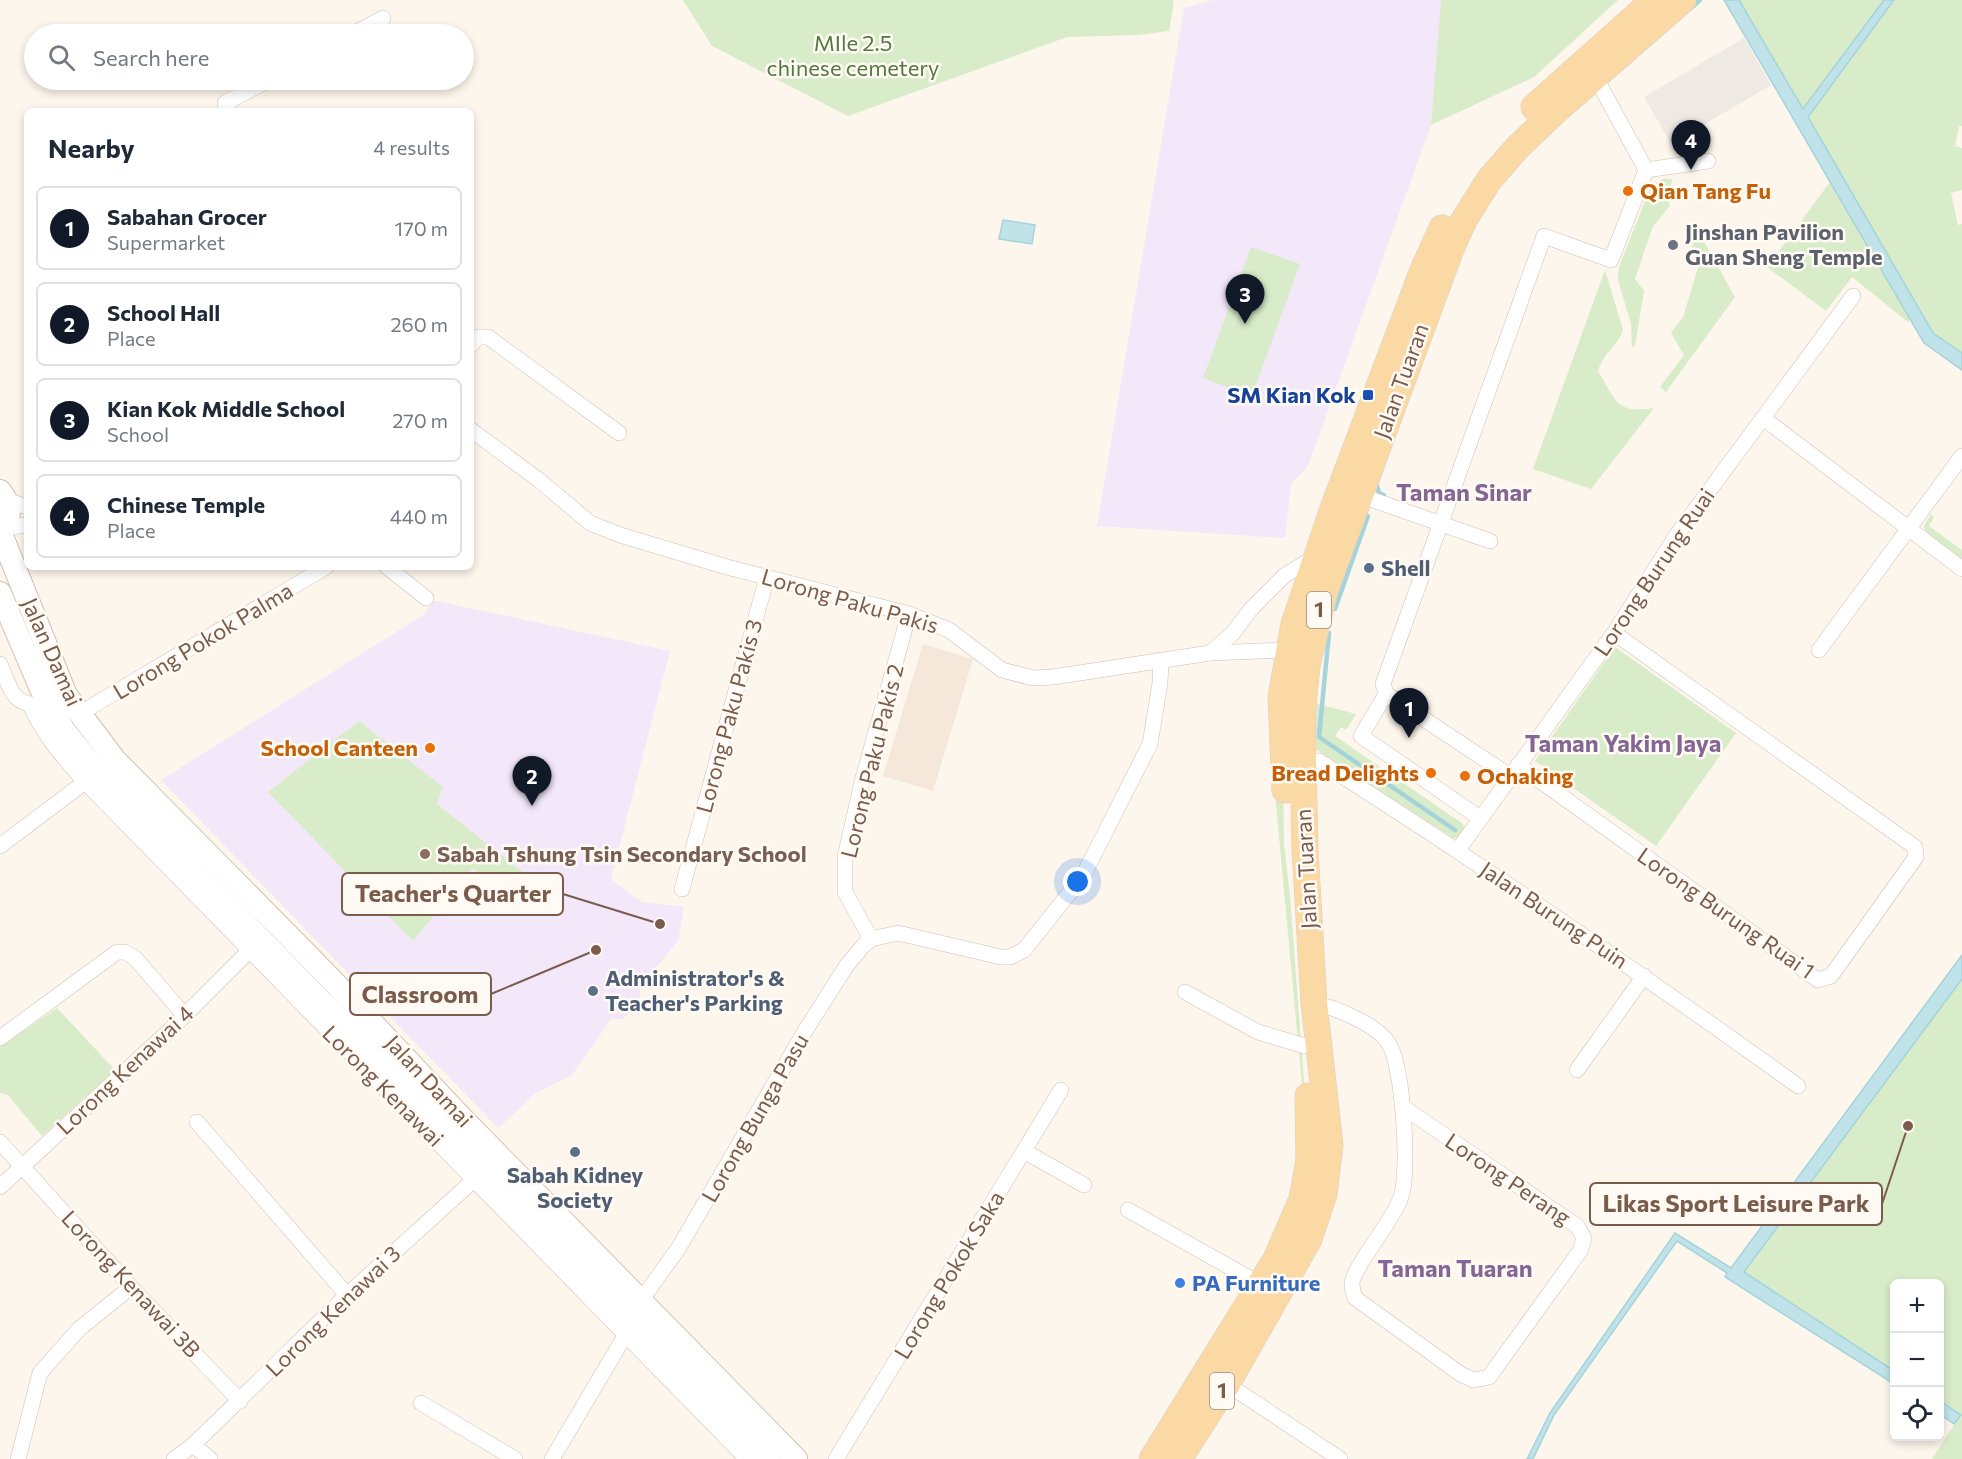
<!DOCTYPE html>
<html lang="en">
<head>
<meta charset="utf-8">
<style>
	:root { --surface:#fff; --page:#f2f2f3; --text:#1f2937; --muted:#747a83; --line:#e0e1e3; --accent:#111827 }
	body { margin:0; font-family:Commissioner,sans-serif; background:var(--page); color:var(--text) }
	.controls { position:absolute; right:18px; bottom:18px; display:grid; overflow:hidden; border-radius:9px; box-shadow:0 3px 9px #0003 }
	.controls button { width:54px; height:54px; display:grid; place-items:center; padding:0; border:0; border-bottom:2px solid var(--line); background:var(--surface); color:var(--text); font:30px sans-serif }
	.you { position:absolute; left:1078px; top:882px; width:21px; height:21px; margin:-15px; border:4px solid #fff; border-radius:50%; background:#1a73e8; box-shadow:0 0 0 9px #1a73e833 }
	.badge { display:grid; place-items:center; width:39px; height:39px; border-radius:50%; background:var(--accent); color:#fff; font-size:20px; font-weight:700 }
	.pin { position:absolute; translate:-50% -50px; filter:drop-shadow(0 2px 3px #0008) }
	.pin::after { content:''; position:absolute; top:32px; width:21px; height:18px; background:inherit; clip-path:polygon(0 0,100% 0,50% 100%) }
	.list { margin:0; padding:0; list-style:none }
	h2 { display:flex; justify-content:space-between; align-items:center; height:78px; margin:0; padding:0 24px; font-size:26px }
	h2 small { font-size:20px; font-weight:400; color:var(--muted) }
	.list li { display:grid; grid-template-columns:39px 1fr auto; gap:18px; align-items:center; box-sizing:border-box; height:84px; margin:0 12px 12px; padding:0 12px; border:2px solid var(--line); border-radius:9px }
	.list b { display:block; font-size:22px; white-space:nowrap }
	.list p { margin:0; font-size:20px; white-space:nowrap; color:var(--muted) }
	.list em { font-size:20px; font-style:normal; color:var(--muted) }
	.icon { flex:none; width:33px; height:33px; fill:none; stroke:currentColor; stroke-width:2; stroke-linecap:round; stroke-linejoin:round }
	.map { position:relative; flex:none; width:1962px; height:1459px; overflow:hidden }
	.search { position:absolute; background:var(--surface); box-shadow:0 3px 9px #0003; left:24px; top:24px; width:450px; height:66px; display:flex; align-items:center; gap:15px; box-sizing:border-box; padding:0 21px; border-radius:33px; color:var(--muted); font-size:22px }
	.panel { position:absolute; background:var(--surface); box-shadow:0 3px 9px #0003; left:24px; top:108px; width:450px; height:462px; border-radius:9px }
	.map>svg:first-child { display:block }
	.residential { fill:#f5e8da }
	.industrial { fill:#efe9e4 }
	.education { fill:#f3e8fa }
	.green { fill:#d8ecc9 }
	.water { fill:#bfe3e8; stroke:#a5d3da; stroke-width:1.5 }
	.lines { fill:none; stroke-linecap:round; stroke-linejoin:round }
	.stream { stroke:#a5d3da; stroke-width:4.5 }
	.street-casing { stroke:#d1beb0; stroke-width:16 }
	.secondary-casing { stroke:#d6c0b0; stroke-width:24 }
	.primary-casing { stroke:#dad1cd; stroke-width:27 }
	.street { stroke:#fff; stroke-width:15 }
	.secondary { stroke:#fff; stroke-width:22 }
	.primary { stroke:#fbd9a5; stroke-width:26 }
	.food-dot { fill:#e8710a; stroke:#fffaf3; stroke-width:2 }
	.worship-dot { fill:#6b7280; stroke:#fffaf3; stroke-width:2 }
	.transit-dot { fill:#1a4fb4; stroke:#fffaf3; stroke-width:2 }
	.service-dot { fill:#5c6f8a; stroke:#fffaf3; stroke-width:2 }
	.education-dot { fill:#8d6e63; stroke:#fffaf3; stroke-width:2 }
	.shop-dot { fill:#3f7fe0; stroke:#fffaf3; stroke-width:2 }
	.labels { text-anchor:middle; stroke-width:5; stroke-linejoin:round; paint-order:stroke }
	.shield { fill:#fffaf3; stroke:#a28b7f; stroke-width:1.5 }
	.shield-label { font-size:21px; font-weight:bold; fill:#7a5c4d }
	.park-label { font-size:22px; fill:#537a41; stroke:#fffaf3 }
	.food-label { font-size:22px; font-weight:bold; fill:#c56008; stroke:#fffaf3; text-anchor:start }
	.worship-label { font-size:22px; font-weight:bold; fill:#5b616d; stroke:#fffaf3; text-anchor:start }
	.street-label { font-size:22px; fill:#7a5c4d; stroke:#fffaf3 }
	.transit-label { font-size:22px; font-weight:bold; fill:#164399; stroke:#fffaf3; text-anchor:end }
	.service-label { font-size:22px; font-weight:bold; fill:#4e5e75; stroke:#fffaf3; text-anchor:start }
	.education-label { font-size:22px; font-weight:bold; fill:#785e54; stroke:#fffaf3; text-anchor:start }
	.shop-label { font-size:22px; font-weight:bold; fill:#366cbe; stroke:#fffaf3; text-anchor:start }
	.neighbourhood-label { font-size:24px; font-weight:bold; fill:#846695; stroke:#fffaf3 }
	.leader { fill:none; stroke:#7a5c4d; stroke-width:2 }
	.callout-dot { fill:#7a5c4d; stroke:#fffaf3; stroke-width:2 }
	.callout { fill:#fffaf3; stroke:#7a5c4d; stroke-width:2 }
	.callout-label { font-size:24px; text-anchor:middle; font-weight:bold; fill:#7a5c4d }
</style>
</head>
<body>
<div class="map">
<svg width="1962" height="1459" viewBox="0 0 1962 1459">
	<rect width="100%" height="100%" fill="#fdf6ec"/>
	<path class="residential" d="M923,644L973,659L933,791L883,776Z"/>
	<path class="industrial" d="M1744,38L1771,85L1705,124L1708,129L1674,149L1644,97Z"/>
	<g class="education">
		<path d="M1213,0H1441L1431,125L1308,466L1291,484L1285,538L1097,526L1184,8Z"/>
		<path d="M432,600L670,651L611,879L642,902L684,907L678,941L640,987V1002L623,1019H611L572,1075L536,1093L498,1128L161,780L425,614Z"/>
	</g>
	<g class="green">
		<path d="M683,0H1173L1174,1L1169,31L1138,35L1067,37L848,116L712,46Z"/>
		<path d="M1441,0H1618L1534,77L1431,125Z"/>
		<path d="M1739,0H1884L1803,109Z"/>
		<path d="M1894,0H1962V126H1959L1955,146L1962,148V190L1951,193L1958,225L1962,224V353L1933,333L1808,117Z"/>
		<path d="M1662,179H1672L1669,207L1653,226L1635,279L1644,291L1635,346L1632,347L1631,324L1618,280L1619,267L1647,196L1653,185Z"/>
		<path d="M1830,182L1910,319L1908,322L1852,277L1826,311L1767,267Z"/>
		<path d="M1698,231L1735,297L1666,392L1660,387L1684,355L1671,333L1683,317L1701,258L1690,252Z"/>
		<path d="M1251,247L1300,264L1252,396L1203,378Z"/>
		<path d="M1605,270L1623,330C1619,344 1604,352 1598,371C1617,401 1615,414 1654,408L1591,489L1533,469Z"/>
		<path d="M1931,514L1934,517L1929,526L1962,550V561L1926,534L1924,526Z"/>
		<path d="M1615,647L1736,733L1656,846L1535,761Z"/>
		<path d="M1314,703L1356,714L1346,730L1341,727L1335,736L1463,824L1464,828L1457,838H1453L1314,748Z"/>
		<path d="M359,721L443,787L437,804L530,878L526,876L509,896L473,868L413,941L268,792Z"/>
		<path d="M1283,778L1284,844L1290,896L1306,1107L1301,1190L1265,1259L1296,1189L1304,1107L1274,782Z"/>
		<path d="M1962,979V1459H1932L1960,1415L1940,1401V1284H1894V1371L1744,1272Z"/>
		<path d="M57,1008L115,1070L42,1136L8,1095L0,1093V1047Z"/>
	</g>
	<g class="water">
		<path d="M1724,0H1739L1803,109L1884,0H1894L1808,117L1933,333L1962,353V370L1924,343Z"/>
		<path d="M1003,220L1035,225L1032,244L999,239Z"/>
		<path d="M1962,955V979L1744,1272L1894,1371V1384L1725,1277L1727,1273L1677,1241L1554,1415L1533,1459H1527L1550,1413L1675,1233L1731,1268Z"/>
		<path d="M1940,1401L1961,1415L1954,1424L1940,1414Z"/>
	</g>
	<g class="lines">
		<g class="stream">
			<path d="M1691,8L1700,0"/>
			<path d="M1376,483L1379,493L1384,495"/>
			<path d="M1335,609L1368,516"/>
			<path d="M1329,633L1319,737L1455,830"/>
		</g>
		<g class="street-casing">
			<g id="street">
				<path d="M353,34L383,18"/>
				<path d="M228,111L225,103L269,80"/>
				<path d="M1646,170L1708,161"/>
				<path d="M471,345L478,337H488L619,433"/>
				<path d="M1763,418L1962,569"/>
				<path d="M471,430L539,480L590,523L620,535L727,567L909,614L949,630L1002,670L1033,678L1053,677L1210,653L1288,650"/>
				<path d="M1359,495L1490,541"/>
				<path d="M7,500L27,507"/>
				<path d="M3,528L27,525"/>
				<path d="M387,567L426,598"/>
				<path d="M1819,650L1962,456"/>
				<path d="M1210,653L1233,633L1251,609L1284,576L1316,556"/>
				<path d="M0,664C7,679 11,702 30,704"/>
				<path d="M1386,694L1361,736L1480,818"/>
				<path d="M30,704C42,734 64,758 85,782L747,1459"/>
				<path d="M79,714L326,567"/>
				<path d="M1302,760L1319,761C1482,865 1641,973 1798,1086"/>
				<path d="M1518,765L1818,980L1831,976L1916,857L1915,847L1614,633"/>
				<path d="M1510,776L1386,694L1383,684L1544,236L1611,260L1646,170L1596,78"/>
				<path d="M0,846L85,782"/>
				<path d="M1458,850L1614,633L1678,533L1853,296"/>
				<path d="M682,889L767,577"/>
				<path d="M871,939L845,892V857L863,778L909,614"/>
				<path d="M1185,992L1258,1032L1305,1046"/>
				<path d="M1314,1003C1334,1007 1378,1025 1389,1044C1403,1067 1410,1171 1401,1197C1394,1220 1352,1268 1352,1284C1352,1289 1354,1294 1355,1298L1462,1375L1474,1380L1489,1377L1580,1251L1584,1238L1577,1226L1403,1107"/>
				<path d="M0,1038L117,952H125L135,958L184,1015"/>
				<path d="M1577,1070L1644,976"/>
				<path d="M197,1122L347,1295"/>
				<path d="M0,1142L131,1287L240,1401"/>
				<path d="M1024,1151L1084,1185"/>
				<path d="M0,1187L170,1030L249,951"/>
				<path d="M1128,1210L1260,1284"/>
				<path d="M642,1299L678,1249L805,1031L847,965L863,946L871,939L898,933L1001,957H1010L1024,950L1083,876L1150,744L1160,683L1161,660"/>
				<path d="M1227,1384L1340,1459"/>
				<path d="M421,1403L515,1459"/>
				<path d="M193,1445L210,1459"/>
				<path d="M18,1459L40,1373L79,1329L131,1287"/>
				<path d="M174,1459L193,1445L347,1295L475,1179"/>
				<path d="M552,1459L626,1334"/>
				<path d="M836,1459L1061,1090"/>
			</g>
		</g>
		<g class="secondary-casing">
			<g id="secondary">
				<path d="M0,491C11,504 13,518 0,531"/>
				<path d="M0,531L66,695L115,760L329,977L458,1114L796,1459"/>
				<path d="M0,593L41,689L63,729L98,773L769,1459"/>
			</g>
		</g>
		<g class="primary-casing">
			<g id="primary">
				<path d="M1534,107L1654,0"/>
				<path d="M1285,790L1281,697L1294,624L1335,503L1423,270L1442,228"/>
				<path d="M1152,1459L1276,1259L1302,1199L1309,1161L1308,1096"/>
				<path d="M1179,1459L1227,1384L1309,1239L1324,1194L1330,1145L1314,1003L1305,850L1302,714L1307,666L1325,590L1451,249L1464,220L1489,180L1518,147L1559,108L1683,0"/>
			</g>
		</g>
		<use href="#street" class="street"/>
		<use href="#secondary" class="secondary"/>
		<use href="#primary" class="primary"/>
	</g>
	<g class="food-dot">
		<circle cx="1628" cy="191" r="6"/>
		<circle cx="430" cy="748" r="6"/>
		<circle cx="1431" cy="773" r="6"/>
		<circle cx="1465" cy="776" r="6"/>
	</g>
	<circle class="worship-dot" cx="1673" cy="245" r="6"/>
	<rect class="transit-dot" x="1362" y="389" width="12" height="12" rx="3"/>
	<g class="service-dot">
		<circle cx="1369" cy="568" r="6"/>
		<circle cx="593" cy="991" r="6"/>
		<circle cx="575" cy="1152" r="6"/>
	</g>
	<circle class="education-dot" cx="425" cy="854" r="6"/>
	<circle class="shop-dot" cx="1180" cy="1283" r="6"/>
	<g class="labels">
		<g class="shield">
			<rect x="1307" y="592" width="24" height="36" rx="4.5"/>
			<rect x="1210" y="1373" width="24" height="36" rx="4.5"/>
		</g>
		<g class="shield-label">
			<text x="1319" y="617">1</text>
			<text x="1222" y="1398">1</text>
		</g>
		<g class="park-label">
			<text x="853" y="51">MIle 2.5<tspan x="853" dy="25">chinese cemetery</tspan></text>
		</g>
		<g class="food-label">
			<text x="1640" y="199">Qian Tang Fu</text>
			<text x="418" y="756" text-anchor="end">School Canteen</text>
			<text x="1419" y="781" text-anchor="end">Bread Delights</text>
			<text x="1477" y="784">Ochaking</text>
		</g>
		<g class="worship-label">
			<text x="1685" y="240">Jinshan Pavilion<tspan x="1685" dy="25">Guan Sheng Temple</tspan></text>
		</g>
		<g class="street-label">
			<text transform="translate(1401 381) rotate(-70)" y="8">Jalan Tuaran</text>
			<text transform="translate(1654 572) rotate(-56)" y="8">Lorong Burung Ruai</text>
			<text transform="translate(850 601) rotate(16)" y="8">Lorong Paku Pakis</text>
			<text transform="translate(203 641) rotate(-31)" y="8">Lorong Pokok Palma</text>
			<text transform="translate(52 652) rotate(66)" y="8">Jalan Damai</text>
			<text transform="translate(729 716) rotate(-75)" y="8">Lorong Paku Pakis 3</text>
			<text transform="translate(872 761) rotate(-76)" y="8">Lorong Paku Pakis 2</text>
			<text transform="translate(1306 869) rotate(-93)" y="8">Jalan Tuaran</text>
			<text transform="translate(1726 913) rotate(35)" y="8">Lorong Burung Ruai 1</text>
			<text transform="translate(1554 915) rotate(34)" y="8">Jalan Burung Puin</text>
			<text transform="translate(125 1070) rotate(-43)" y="8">Lorong Kenawai 4</text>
			<text transform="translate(429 1081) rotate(47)" y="8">Jalan Damai</text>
			<text transform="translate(383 1086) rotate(45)" y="8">Lorong Kenawai</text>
			<text transform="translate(755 1118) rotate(-60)" y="8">Lorong Bunga Pasu</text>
			<text transform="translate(1508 1179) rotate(34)" y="8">Lorong Perang</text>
			<text transform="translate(949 1275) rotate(-59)" y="8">Lorong Pokok Saka</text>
			<text transform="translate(131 1284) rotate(47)" y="8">Lorong Kenawai 3B</text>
			<text transform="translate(333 1311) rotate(-44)" y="8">Lorong Kenawai 3</text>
		</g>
		<g class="transit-label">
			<text x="1356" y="403">SM Kian Kok</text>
		</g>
		<g class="service-label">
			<text x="1381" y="576">Shell</text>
			<text x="605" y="986">Administrator's &amp;<tspan x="605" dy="25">Teacher's Parking</tspan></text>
			<text x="575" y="1183" text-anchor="middle">Sabah Kidney<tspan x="575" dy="25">Society</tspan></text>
		</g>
		<g class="education-label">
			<text x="437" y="862">Sabah Tshung Tsin Secondary School</text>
		</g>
		<g class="shop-label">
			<text x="1192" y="1291">PA Furniture</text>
		</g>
		<g class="neighbourhood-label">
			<text x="1464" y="501">Taman Sinar</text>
			<text x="1623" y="752">Taman Yakim Jaya</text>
			<text x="1455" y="1277">Taman Tuaran</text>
		</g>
	</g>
	<path class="leader" d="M660 924L563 894M596 950L491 994M1908 1126L1882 1204"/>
	<g class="callout-dot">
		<circle cx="660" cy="924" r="6"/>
		<circle cx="596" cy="950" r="6"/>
		<circle cx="1908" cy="1126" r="6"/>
	</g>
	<g class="callout">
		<rect x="342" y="873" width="221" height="42" rx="6"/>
		<rect x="350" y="973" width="141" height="42" rx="6"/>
		<rect x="1590" y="1183" width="292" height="42" rx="6"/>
	</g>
	<g class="callout-label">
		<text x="453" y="902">Teacher's Quarter</text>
		<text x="420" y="1003">Classroom</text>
		<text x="1736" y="1212">Likas Sport Leisure Park</text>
	</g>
</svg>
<div class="controls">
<button>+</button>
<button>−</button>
<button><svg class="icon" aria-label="locate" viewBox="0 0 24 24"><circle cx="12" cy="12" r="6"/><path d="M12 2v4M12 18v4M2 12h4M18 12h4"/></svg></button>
</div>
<div class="you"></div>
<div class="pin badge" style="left:1409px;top:738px">1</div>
<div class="pin badge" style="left:532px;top:806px">2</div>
<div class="pin badge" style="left:1245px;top:324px">3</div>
<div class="pin badge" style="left:1691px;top:170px">4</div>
<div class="search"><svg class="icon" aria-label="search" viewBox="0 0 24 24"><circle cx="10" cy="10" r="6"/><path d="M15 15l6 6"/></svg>Search here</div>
<section class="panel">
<h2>Nearby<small>4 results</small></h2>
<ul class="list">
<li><span class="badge">1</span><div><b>Sabahan Grocer</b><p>Supermarket</p></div><em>170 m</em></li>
<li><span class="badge">2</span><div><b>School Hall</b><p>Place</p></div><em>260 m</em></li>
<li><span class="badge">3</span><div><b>Kian Kok Middle School</b><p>School</p></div><em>270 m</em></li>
<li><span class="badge">4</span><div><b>Chinese Temple</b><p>Place</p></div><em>440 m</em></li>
</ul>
</section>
</div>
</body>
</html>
